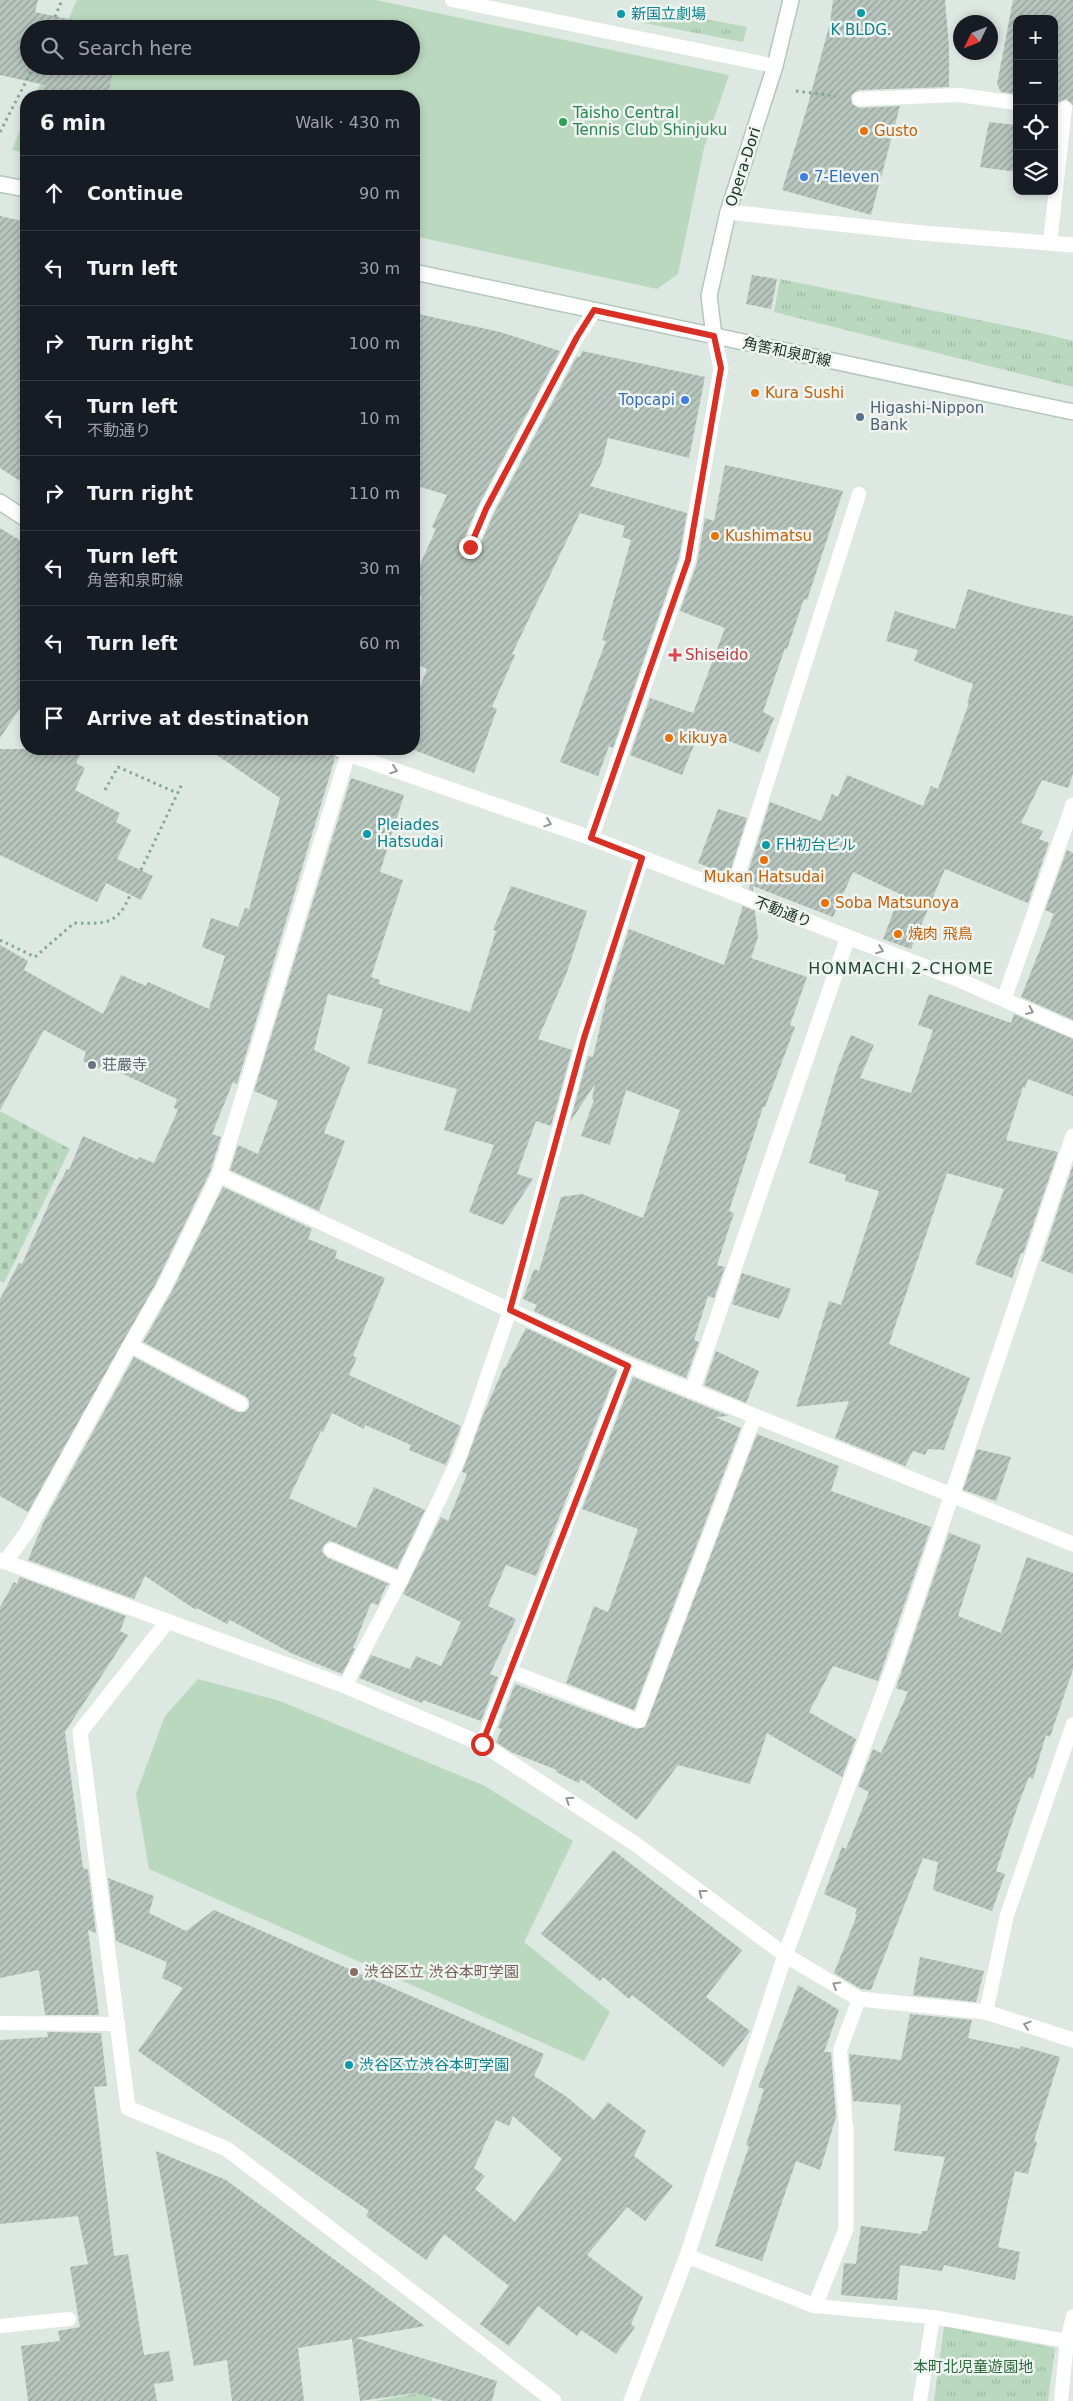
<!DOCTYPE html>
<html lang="en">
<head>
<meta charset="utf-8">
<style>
	:root { --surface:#171b24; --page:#20242c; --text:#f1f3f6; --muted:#9ea1a6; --line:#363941 }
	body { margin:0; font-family:"DejaVu Sans","Noto Sans JP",sans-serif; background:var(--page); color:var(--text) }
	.controls { position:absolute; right:15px; top:15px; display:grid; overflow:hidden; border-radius:10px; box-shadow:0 2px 8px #0003 }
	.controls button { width:45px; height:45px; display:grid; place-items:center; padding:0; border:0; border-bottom:1px solid var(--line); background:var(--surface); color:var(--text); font:25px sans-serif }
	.compass { position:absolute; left:953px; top:15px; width:45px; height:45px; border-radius:50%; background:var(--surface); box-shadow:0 2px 8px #0003; rotate:227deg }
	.stop { position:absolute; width:15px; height:15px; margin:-11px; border:4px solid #d93025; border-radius:50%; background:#fff }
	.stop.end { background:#d93025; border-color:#fff; box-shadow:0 1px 5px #0008 }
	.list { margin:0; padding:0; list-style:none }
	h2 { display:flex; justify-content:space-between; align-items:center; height:65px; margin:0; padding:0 20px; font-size:21px }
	h2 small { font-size:16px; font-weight:400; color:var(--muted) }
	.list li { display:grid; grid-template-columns:32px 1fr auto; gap:15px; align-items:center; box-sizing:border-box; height:75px; padding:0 20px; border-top:1px solid var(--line) }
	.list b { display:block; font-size:19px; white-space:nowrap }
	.list p { margin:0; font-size:16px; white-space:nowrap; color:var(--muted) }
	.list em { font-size:16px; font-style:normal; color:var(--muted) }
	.icon { flex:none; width:28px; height:28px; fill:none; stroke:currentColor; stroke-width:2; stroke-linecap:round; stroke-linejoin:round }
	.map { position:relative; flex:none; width:1073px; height:2401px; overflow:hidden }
	.search { position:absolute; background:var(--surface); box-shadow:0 2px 8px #0003; left:20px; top:20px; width:400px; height:55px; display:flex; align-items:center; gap:12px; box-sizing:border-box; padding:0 18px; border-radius:28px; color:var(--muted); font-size:19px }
	.panel { position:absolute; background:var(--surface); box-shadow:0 2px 8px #0003; left:20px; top:90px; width:400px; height:665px; border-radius:20px }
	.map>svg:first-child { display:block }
	.grass { fill:url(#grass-tufts) }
	.cemetery { fill:url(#cemetery-stones) }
	.pitch { fill:#b9d8bd }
	.building { fill:url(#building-hatch); fill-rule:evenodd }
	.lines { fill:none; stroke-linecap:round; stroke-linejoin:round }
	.secondary-casing { stroke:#b2c7bd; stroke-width:18 }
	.path { stroke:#81a997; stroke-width:3; stroke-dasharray:2.5 4; stroke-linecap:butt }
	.lane { stroke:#fff; stroke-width:14 }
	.street { stroke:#fff; stroke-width:15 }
	.secondary { stroke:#fff; stroke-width:15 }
	.oneway { stroke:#909a96 }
	.route { stroke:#d93025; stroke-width:6 }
	.culture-dot { fill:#0f9aa8; stroke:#eef5f1; stroke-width:2 }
	.leisure-dot { fill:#2e9e5b; stroke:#eef5f1; stroke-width:2 }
	.food-dot { fill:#e8710a; stroke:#eef5f1; stroke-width:2 }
	.shop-dot { fill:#3f7fe0; stroke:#eef5f1; stroke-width:2 }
	.service-dot { fill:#5c6f8a; stroke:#eef5f1; stroke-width:2 }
	.health-dot { fill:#e0444e; stroke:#eef5f1; stroke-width:2 }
	.worship-dot { fill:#6b7280; stroke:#eef5f1; stroke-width:2 }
	.education-dot { fill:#8d6e63; stroke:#eef5f1; stroke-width:2 }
	.labels { text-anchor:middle; stroke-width:5; stroke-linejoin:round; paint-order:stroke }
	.culture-label { font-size:15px; fill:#0d838f; stroke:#eef5f1; text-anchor:start }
	.leisure-label { font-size:15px; fill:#27864d; stroke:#eef5f1; text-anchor:start }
	.food-label { font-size:15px; fill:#c56008; stroke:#eef5f1; text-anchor:start }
	.street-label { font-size:15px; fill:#21362e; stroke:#eef5f1 }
	.shop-label { font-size:15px; fill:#366cbe; stroke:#eef5f1; text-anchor:start }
	.service-label { font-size:15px; fill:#4e5e75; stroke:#eef5f1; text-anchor:start }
	.health-label { font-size:15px; fill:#be3a42; stroke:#eef5f1; text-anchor:start }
	.worship-label { font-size:15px; fill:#5b616d; stroke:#eef5f1; text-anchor:start }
	.education-label { font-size:15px; fill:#785e54; stroke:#eef5f1; text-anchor:start }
	.park-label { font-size:15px; fill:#2f693e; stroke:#eef5f1 }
	.neighbourhood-label { font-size:16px; letter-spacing:1px; fill:#1f4637; stroke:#eef5f1 }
</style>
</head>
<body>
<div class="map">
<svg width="1073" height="2401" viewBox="0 0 1073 2401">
	<defs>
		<pattern id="grass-tufts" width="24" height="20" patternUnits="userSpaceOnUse" patternTransform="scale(1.25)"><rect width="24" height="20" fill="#b9d8bd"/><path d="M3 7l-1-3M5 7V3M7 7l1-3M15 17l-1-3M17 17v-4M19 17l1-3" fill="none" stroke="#9fbaa3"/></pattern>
		<pattern id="cemetery-stones" width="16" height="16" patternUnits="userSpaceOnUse" patternTransform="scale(1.25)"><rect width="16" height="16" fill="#b9d8bd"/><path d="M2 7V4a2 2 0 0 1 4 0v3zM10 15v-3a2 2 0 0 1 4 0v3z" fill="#9fbaa3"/></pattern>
		<pattern id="building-hatch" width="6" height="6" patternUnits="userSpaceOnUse" patternTransform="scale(1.25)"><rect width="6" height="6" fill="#b7c5be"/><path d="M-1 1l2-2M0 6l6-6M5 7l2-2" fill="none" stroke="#94a19b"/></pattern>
	</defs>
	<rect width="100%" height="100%" fill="#dee8e2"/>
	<g class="grass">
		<path d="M647,8L747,27L743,42L644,23Z"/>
		<path d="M780,279L1037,332L1073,341V387L774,312Z"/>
		<path d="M944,2326L1055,2348L1048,2401H934Z"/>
		<path d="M430,2391L432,2401H375Z"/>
	</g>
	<path class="cemetery" d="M0,1111L70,1149L4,1283L0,1281Z"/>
	<g class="pitch">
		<path d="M77,0H376L729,75L704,148L678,274L657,289L414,236V96H35L48,66H411V29H64Z"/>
		<path d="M26,116V153L12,150Z"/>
		<path d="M198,1679L280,1701L485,1786L573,1841L524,1942L610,2012L584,2061L149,1869L136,1794L165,1716Z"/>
	</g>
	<g class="building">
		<path d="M0,0H38L35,12L116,29H29V66H114L108,96H40L45,85L0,75Z"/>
		<path d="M833,0H945L949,46V87L859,90L851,95L852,104L859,108L900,106L871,215L782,190L807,108L830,23Z"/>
		<path d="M1013,0H1073V105L1066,99L1058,102L1054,126V19H1017V94L1001,92L997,84Z"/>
		<path d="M989,122L1017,125V172L980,167Z"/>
		<path d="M0,216L26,222V485L0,468Z"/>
		<path d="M752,275L777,279L771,309L746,304Z"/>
		<path d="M414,313L500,332L560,351L478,506L462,544L463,552L467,555L475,554L478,550L494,513L577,356L580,357L582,351L705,377L689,458L608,438L602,462L590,486L687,513L679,558L613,748L609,746L598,776L560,762L606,641L602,640L631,540L622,537L625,526L580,513L512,654L515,655L492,707L497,709L474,773L414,750V702L427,669L414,663V617L422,597L414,593V578L436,529L432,527L447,495L414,485Z"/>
		<path d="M725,465L843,491L807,600L804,599L787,649L785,648L763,712L774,718L760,753L700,730L682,775L630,755L650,698L693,713L725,628L680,611L697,563L705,518L714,521Z"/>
		<path d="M0,528L26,544V699L0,738Z"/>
		<path d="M968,589L1026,606L1073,616V774L1068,788L1042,780L1021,823L1043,831L1039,839L1049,843L1028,903L945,869L911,949L883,939L900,894L853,872L833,917L753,886V891L749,889L750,884L745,882L770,802L821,821L832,794L838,797L847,775L923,806L931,786L938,789L969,703H967L973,684L914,661L918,650L886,641L895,611L955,629Z"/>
		<path d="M0,749H83L76,763L85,768L75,790L120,813L116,822L131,830L117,859L153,876L141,900L106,883L97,902L0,855Z"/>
		<path d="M208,749H330L335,758L237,1084L233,1082L212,1134L221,1137L210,1172L156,1283L28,1512L0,1496V1299L19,1263L22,1264L52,1197L67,1169L69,1170L83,1136L138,1160L139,1157L154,1163L178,1110L174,1108L177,1099L108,1067L105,1071L83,1061L86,1052L44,1030L0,1110V945L28,961L24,970L103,1014L121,975L146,986L148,982L209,1009L225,956L202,947L211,918L238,927L245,908L249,909L280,798Z"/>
		<path d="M351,778L404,795L380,872L403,880L371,977L380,980L379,984L470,1012L496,931L493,930L511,886L587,911L567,972L538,1039L572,1050L551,1126L536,1121L517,1174L533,1179L503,1225L469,1212L494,1145L444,1130L457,1089L367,1063L383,1009L328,994L314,1050L350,1067L324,1133L345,1141L319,1211L230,1170L238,1145L258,1154L278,1101L254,1091Z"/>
		<path d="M718,809L747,818L729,875L698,863Z"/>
		<path d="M1067,850L1073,853V1020L1021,997L1054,914L1045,910Z"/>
		<path d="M743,906L755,911L758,937L751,958L807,977L790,1025L795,1027L765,1107H763L729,1211L734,1213L717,1265L725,1267L714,1298L708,1296L694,1340L699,1342L686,1378L632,1356L534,1311L537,1305L523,1299L534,1269L539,1271L561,1197L582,1194L643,1218L680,1110L626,1090L610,1145L581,1136L594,1100L592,1099L595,1084L570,1122L588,1056L593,1057L608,993L629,929L724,965Z"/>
		<path d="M929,994L1011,1023L1014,1014L1073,1039V1096L1028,1079L1025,1088L1023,1087L1006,1140L1058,1152L1023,1254L1021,1253L1012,1278L975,1264L1004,1189L947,1173L889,1344L970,1378L944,1450L928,1449L925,1455L913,1451L905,1466L835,1438L849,1401L796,1407L829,1301L841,1305L879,1191L845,1181L846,1175L809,1163L837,1070L851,1035L874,1045L860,1078L911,1093L933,1030L918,1025Z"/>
		<path d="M1073,1165V1274L1041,1261Z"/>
		<path d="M223,1187L312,1229L308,1239L337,1251L335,1258L385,1278L353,1356L357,1358L349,1375L461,1426L446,1465L409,1450L411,1445L365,1425L364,1429L332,1413L323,1432L321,1431L289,1498L356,1528L374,1487L425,1510L397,1569L334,1542L329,1541L323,1546L322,1552L328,1558L389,1584L386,1586L378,1605L371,1603L353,1648L355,1649L342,1674L291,1653L230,1620L227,1624L197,1608L196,1610L145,1576L134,1599L28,1560L44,1521L134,1357L237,1412H245L249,1408V1400L245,1396L143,1342L172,1291Z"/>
		<path d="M742,1273L791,1289L779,1319L732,1304Z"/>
		<path d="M526,1328L617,1370L536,1576L506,1565L488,1606L516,1619L490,1674L498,1677L481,1721L423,1700L422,1703L359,1678L371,1655L410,1669L416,1656L441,1666L461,1622L403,1594L441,1517L448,1521L467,1474L462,1472L484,1413L504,1367L505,1368Z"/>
		<path d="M716,1351L759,1371L746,1403L704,1385Z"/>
		<path d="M633,1377L729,1416L715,1417L741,1428L634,1710L566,1683L594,1606L608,1612L638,1529L582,1509Z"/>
		<path d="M757,1434L839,1466L831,1491L931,1527L878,1681L833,1666L809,1712L856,1739L842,1777L767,1733L750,1784L678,1765L637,1820L581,1779L579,1783L556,1772L557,1770L511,1752L496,1742L502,1729L498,1728L515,1684L636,1729L645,1727Z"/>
		<path d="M977,1449L1011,1457L996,1501L963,1490Z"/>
		<path d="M949,1533L981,1545L958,1616L1001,1633L1027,1557L1073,1573V1669L1050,1737L1046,1735L1033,1779L1029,1777L1018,1805L996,1871L1005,1874L992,1911L933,1890L938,1862L923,1858L871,1990L861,1989L834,1973L857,1915L855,1914L857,1909L824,1894L842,1847L846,1849L869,1792L858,1786L873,1749L881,1753L908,1692L896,1688Z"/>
		<path d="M20,1577L126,1616L120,1631L128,1635L65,1732L83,1868L88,1870L96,1933L88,1930L99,2015H45L39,1970L0,1978V1607L14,1582L17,1584Z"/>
		<path d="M613,1850L742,1950L706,1997L750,2031L723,2067L632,1995L629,1999L603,1977L600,1981L541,1934Z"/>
		<path d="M108,1878L154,1896L149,1913L186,1931L214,1910L544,2054L534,2076L567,2097L594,2120L608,2102L646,2131L634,2156L673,2186L645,2221L627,2207L587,2255L643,2297L631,2324L635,2327L616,2354L581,2330L577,2336L538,2306L509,2346L480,2324L509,2286L444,2234L426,2260L366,2216L369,2211L138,2051L183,1988L162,1978L167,1962L116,1941ZM513,2116L562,2159L515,2222L475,2189L485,2176L474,2168L496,2120L509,2126Z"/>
		<path d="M920,1957L984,1971L976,2002L913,1995Z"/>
		<path d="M798,1985L839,2010L824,2052H831L836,2117L820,2170L796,2161L762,2261L715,2246L749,2146L746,2145L764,2089L758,2087Z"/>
		<path d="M910,2014L972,2020L968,2038L1020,2049L1021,2046L1060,2057L1034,2141L1037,2142L1028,2174L1015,2171L998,2247L1020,2252L1015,2280L944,2265L942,2271L900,2265L897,2300L841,2295L844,2263L856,2264L861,2226L921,2234L922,2231H927L945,2157L894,2151L901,2105L853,2101L849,2054L901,2060Z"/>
		<path d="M47,2032L101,2033L107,2086L94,2087L114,2256L128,2254L144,2355L169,2351L174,2381L154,2384L157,2401H28L21,2346L60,2341L58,2331L80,2327L70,2267L88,2264L78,2216L0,2224V2040L48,2037Z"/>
		<path d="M156,2151L226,2180L425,2326L356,2338L497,2381L492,2401H444L416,2393L360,2401L352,2339L298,2348L304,2401H232L227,2360L194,2366Z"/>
	</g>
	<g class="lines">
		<g class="secondary-casing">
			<g id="secondary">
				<path d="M0,184L26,189"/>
				<path d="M414,272L1073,412"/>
				<path d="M714,336L709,296L728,212L775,66L791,0"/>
				<path d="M0,502L26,519"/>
				<path d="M339,749L348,754"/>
			</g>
		</g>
		<g class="path">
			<path d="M50,29L62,0"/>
			<path d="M796,91L836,96"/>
			<path d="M0,132L34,66"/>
			<path d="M105,790L118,767L177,793"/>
			<path d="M141,870L182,784"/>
			<path d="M0,940L35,957L74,923C104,924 118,925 130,895"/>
		</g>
		<g class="lane">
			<path d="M452,0L775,66"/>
			<path d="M859,99L959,95L1017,103"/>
			<path d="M1050,243L1065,108"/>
			<path d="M470,547L486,509L577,337L595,310"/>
			<path d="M732,893L859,494"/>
			<path d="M130,1345L241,1404"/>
			<path d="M331,1550L401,1580"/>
			<path d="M510,1671L639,1721L755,1416"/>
			<path d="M345,1686L401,1580L460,1456L510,1310L584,1038L642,858"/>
			<path d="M482,1744L628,1365"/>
			<path d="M986,2012L1007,1915L1073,1724"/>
			<path d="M0,2023L118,2024"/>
			<path d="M846,2127L840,2050L859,1999"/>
			<path d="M815,2306L933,2317L1067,2341"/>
			<path d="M0,2326L69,2319"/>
			<path d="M920,2401L933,2317"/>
			<path d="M1061,2401L1067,2341L1073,2316"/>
		</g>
		<g class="street">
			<path d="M728,212L922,233L1073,245"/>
			<path d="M591,838L688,560L721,368L714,336"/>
			<path d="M1004,999L1073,805"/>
			<path d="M219,1175L628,1365L1073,1544"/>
			<path d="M692,1391L848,937"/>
			<path d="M0,1560L345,1686L482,1744L634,1843L785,1955L859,1999L986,2012L1073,2040"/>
			<path d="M5,1562L27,1532L130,1345L164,1287L219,1175L348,754L591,838L957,979L1073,1030"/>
			<path d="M167,1622L80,1732L128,2108L227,2149L554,2401"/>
			<path d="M687,2256L815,2306L846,2229V2127"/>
			<path d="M631,2401L687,2256L785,1955L897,1657L1073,1136"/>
		</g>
		<use href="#secondary" class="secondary"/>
	</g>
	<defs><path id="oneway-chevron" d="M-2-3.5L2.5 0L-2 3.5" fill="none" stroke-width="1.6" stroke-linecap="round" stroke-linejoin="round" transform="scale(1.25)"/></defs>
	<g class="oneway">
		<use href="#oneway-chevron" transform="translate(394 770) rotate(19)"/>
		<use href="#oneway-chevron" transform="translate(548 823) rotate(19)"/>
		<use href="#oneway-chevron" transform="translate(880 950) rotate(21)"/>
		<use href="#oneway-chevron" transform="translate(1030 1011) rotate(24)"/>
		<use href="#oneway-chevron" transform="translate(569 1800) rotate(-147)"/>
		<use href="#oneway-chevron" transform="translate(702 1893) rotate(-143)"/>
		<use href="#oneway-chevron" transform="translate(836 1985) rotate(-149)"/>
		<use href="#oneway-chevron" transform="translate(1027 2025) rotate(-162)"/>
	</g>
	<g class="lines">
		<path class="route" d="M470,547L486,509L577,337L594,310L714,336L721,368L688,560L591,838L642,858L584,1038L510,1310L628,1366L482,1744"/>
	</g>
	<g class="culture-dot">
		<circle cx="861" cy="13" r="5"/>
		<circle cx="621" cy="14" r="5"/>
		<circle cx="367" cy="834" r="5"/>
		<circle cx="766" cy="845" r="5"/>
		<circle cx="349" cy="2065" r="5"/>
	</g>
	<circle class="leisure-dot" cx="563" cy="122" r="5"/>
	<g class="food-dot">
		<circle cx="864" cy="131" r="5"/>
		<circle cx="755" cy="393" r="5"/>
		<circle cx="715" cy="536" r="5"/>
		<circle cx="669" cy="738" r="5"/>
		<circle cx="764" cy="860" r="5"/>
		<circle cx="825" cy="903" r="5"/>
		<circle cx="898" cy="934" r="5"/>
	</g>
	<g class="shop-dot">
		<circle cx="804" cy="177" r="5"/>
		<circle cx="685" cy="400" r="5"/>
	</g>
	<circle class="service-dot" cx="860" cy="417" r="5"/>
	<path class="health-dot" d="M672.5 647.5h5v5h5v5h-5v5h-5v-5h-5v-5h5z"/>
	<circle class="worship-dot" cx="92" cy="1065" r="5"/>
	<circle class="education-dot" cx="354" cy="1972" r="5"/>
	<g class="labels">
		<g class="culture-label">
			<text x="631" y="19">新国立劇場</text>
			<text x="861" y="35" text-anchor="middle">K BLDG.</text>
			<text x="377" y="830">Pleiades<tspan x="377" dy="17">Hatsudai</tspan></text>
			<text x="776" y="850">FH初台ビル</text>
			<text x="359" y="2070">渋谷区立渋谷本町学園</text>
		</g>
		<g class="leisure-label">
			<text x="573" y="118">Taisho Central<tspan x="573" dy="17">Tennis Club Shinjuku</tspan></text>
		</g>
		<g class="food-label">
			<text x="874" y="136">Gusto</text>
			<text x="765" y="398">Kura Sushi</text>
			<text x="725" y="541">Kushimatsu</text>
			<text x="679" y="743">kikuya</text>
			<text x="764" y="882" text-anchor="middle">Mukan Hatsudai</text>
			<text x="835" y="908">Soba Matsunoya</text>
			<text x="908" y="939">焼肉 飛鳥</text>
		</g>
		<g class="street-label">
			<text transform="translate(743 167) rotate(-72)" y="5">Opera-Dori</text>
			<text transform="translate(787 352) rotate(12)" y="5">角筈和泉町線</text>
			<text transform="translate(783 912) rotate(21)" y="5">不動通り</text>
		</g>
		<g class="shop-label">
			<text x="814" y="182">7-Eleven</text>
			<text x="675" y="405" text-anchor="end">Topcapi</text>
		</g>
		<g class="service-label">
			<text x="870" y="413">Higashi-Nippon<tspan x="870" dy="17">Bank</tspan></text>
		</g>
		<g class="health-label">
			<text x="685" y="660">Shiseido</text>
		</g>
		<g class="worship-label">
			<text x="102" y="1070">荘嚴寺</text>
		</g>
		<g class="education-label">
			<text x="364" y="1977">渋谷区立 渋谷本町学園</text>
		</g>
		<g class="park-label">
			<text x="973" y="2372">本町北児童遊園地</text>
		</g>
		<g class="neighbourhood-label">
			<text x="901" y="974">HONMACHI 2-CHOME</text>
		</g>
	</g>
</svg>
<div class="controls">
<button>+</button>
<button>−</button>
<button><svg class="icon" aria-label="locate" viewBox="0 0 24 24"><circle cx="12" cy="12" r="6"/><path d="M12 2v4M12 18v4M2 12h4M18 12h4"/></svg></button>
<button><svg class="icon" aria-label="layers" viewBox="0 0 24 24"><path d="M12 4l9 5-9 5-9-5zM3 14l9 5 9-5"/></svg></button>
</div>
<svg class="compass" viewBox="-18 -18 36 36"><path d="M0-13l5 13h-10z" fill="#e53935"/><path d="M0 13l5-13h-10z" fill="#9ea1a6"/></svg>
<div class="stop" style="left:482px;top:1744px"></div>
<div class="stop end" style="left:470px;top:547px"></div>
<div class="search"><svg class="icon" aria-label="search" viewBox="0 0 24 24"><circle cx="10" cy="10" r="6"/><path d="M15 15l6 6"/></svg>Search here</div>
<section class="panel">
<h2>6 min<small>Walk · 430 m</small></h2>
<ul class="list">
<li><svg class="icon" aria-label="ahead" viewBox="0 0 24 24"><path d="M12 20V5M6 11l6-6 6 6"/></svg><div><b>Continue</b></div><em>90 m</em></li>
<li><svg class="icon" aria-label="left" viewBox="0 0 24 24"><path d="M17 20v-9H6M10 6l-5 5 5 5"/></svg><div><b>Turn left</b></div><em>30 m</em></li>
<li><svg class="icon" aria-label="right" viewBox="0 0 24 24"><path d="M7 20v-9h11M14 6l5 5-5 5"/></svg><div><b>Turn right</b></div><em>100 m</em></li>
<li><svg class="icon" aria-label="left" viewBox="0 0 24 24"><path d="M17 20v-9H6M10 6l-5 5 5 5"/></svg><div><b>Turn left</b><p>不動通り</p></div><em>10 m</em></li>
<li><svg class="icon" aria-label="right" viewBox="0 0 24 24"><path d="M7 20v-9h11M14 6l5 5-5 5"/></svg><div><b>Turn right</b></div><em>110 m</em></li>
<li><svg class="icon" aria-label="left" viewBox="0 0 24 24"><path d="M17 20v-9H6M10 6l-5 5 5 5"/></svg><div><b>Turn left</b><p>角筈和泉町線</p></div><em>30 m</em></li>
<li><svg class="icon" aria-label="left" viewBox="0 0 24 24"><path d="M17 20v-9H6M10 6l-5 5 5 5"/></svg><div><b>Turn left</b></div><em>60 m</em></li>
<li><svg class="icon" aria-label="arrive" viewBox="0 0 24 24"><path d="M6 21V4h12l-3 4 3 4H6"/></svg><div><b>Arrive at destination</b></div></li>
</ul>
</section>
</div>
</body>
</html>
